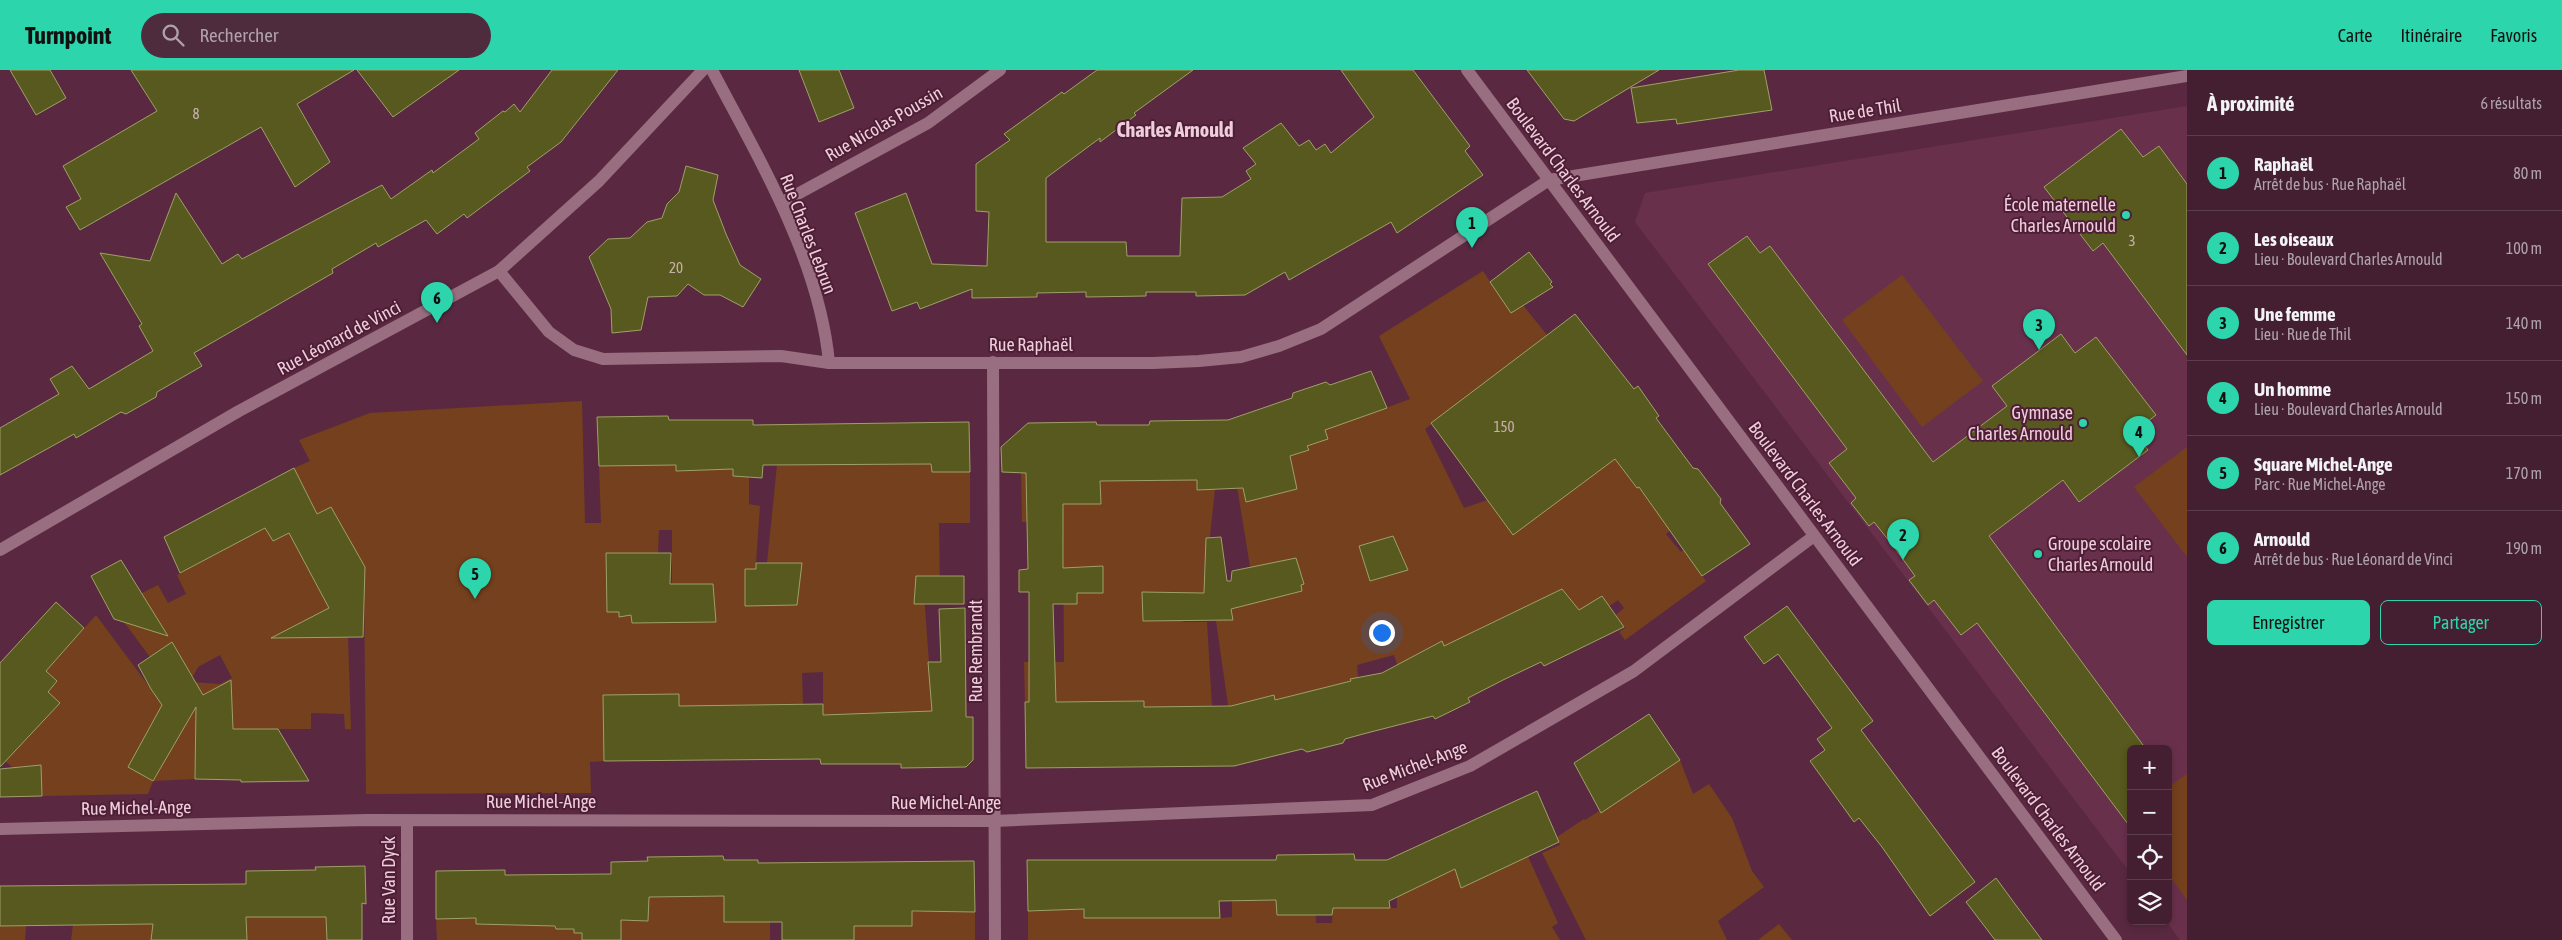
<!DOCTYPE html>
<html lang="fr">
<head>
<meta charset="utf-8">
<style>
	:root { --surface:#441f31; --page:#4e2c3d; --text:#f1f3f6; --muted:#afa2ab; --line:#5c3d4d; --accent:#2cd5ab }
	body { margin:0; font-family:"Asap Condensed",sans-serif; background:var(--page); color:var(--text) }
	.controls { position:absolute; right:15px; bottom:15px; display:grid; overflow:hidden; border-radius:8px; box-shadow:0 2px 8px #0003 }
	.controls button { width:45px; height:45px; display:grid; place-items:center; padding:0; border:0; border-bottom:1px solid var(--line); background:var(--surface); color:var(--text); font:25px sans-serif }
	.you { position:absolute; left:1381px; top:562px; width:18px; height:18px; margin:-12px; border:4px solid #fff; border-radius:50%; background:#1a73e8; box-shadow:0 0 0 8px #1a73e833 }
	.badge { display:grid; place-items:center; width:32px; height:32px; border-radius:50%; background:var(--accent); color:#111; font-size:16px; font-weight:700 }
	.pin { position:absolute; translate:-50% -41px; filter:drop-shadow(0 1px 2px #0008) }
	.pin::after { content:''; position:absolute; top:26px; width:18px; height:15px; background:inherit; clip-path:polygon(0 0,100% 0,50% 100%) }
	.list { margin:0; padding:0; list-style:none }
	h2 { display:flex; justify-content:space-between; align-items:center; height:65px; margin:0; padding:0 20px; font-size:21px }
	h2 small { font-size:16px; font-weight:400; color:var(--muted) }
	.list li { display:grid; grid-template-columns:32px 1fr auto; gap:15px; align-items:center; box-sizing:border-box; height:75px; padding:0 20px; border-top:1px solid var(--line) }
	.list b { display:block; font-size:19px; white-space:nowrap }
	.list p { margin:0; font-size:16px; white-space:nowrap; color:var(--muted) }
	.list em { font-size:16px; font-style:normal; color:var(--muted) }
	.actions { display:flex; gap:10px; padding:15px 20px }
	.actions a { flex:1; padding:11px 0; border:1px solid var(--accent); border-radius:8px; text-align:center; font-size:18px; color:var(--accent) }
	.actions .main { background:var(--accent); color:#111 }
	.icon { flex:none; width:28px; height:28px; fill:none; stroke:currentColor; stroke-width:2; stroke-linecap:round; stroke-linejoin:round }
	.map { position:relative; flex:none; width:2187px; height:870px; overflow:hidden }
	header { display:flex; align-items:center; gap:30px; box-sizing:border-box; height:70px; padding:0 25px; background:var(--accent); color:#111 }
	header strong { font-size:24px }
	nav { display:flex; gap:28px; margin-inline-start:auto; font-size:18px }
	.search { width:350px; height:45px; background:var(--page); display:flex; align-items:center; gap:12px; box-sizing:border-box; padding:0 18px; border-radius:28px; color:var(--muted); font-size:19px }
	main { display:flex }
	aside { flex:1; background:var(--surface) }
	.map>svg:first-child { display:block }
	.built { fill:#69304c }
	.green { fill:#74401e; fill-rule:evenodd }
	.building { fill:#57591f; stroke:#9ea167 }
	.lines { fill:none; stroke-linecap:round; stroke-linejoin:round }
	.minor { stroke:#986e80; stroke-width:12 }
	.poi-dot { fill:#2cd5ab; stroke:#4e1e36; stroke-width:2 }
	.labels { text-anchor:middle; stroke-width:4; stroke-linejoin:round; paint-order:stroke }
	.number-label { font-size:15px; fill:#c8b1ac }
	.street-label { font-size:18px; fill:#eecedb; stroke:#4e1e36 }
	.poi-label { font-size:18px; fill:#eecedb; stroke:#4e1e36; text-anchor:end }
	.quarter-label { font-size:20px; font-weight:bold; fill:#eecedb; stroke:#4e1e36 }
</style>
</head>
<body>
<header>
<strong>Turnpoint</strong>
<div class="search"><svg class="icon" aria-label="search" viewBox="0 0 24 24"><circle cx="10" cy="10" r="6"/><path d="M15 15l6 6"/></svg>Rechercher</div>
<nav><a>Carte</a><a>Itinéraire</a><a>Favoris</a></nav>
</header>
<main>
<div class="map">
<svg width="2187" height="870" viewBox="0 0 2187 870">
	<rect width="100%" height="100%" fill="#5a2941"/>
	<path class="built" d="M2187,36V870H2180L2166,851H2168V679H2131V804L1635,152L1645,123Z"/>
	<g class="green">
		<path d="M1483,201L1510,242L1522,234L1547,265L1425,359L1464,438L1621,384V397L1637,418L1653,406L1685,449L1666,464L1681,482L1683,480L1706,511L1625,570L1619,562L1625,558L1616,545L1624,538L1618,530L1588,551L1565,523L1521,551L1516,541L1479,559L1453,595L1441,571L1415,585L1402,610L1394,585L1357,595L1358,607L1277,642L1274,625L1254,630L1255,636L1229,642L1216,551L1215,522L1253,515L1232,386L1276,424L1297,419L1290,386L1309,380L1307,376L1328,369L1324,355L1361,347L1410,329L1379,266Z"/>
		<path d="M1902,205L1983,311L1922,357L1842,250Z"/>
		<path d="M582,331L585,453H601L599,396H637L676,386V401L703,400L718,386L749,407V434L760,436L756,493H767L777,395L931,394L932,402H970V453H939L940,524H924L933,648L823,655V602L802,603L803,635L679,636L643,625H604V691L590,692L591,723L366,724L364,508L324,529L334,547L327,567H348L351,659H345L344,644L311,643V659H233L232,637L204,638L195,709L153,711L148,724L42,726L41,695L21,697L22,705L0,687L34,639L45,649L60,633L48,622L57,611L46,601L96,545L154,623L176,635L167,610L124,552L140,524L158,515L168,533L186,524L177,505L265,458L273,471L289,463L282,449L312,433L294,398L310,391L299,370L370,343ZM659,460H672V514L607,526L632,502L633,483H658ZM220,585L232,608L220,614L190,612L198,597ZM168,684L153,711L138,702Z"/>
		<path d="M2187,377V487L2134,417Z"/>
		<path d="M1142,391L1141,411H1164L1197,391V420L1215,419L1204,523H1183V552H1207L1212,636H1184V656L1145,657L1144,631L1025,632L1024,592H1064L1063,452H1022L1021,402L1062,401L1063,434H1101L1100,392Z"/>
		<path d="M1680,690L1693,724L1709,714L1732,748L1752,801L1764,817L1718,851L1727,870H1586L1542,783L1560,775L1557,767L1584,749L1585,750Z"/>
		<path d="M2187,704V830L2168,804V717Z"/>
		<path d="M1526,782L1558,853L1552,857L1560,870H1028V841L1084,839L1220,848L1232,847V831L1276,830L1277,845H1296L1315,826L1316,853H1332L1333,826L1356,838H1397V824L1455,799L1462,817L1495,802Z"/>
		<path d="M724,826V852L770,851V870H621V850L648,851L649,827Z"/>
		<path d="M326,834L327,870H247L246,835Z"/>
		<path d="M912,842H975V870H854V856H912Z"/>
		<path d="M0,846H27L25,870H0Z"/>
		<path d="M476,848V854L555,855L574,859V863H582V870H437L436,849Z"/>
		<path d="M153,854L151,870H71L73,855Z"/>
		<path d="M1779,854L1792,870H1758Z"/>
	</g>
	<g class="building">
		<path d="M10,0H50L66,28L36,45Z"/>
		<path d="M131,0H354L297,34L330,92L295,117L261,57L80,160L66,137L81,129L63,96L157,41Z"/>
		<path d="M357,0H459L393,47Z"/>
		<path d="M552,0H618L561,72L527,97L530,101L467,148L464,144L437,164L426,150L378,177L376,173L332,199L333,203L194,283L202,296L157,322L156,327L126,344L121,342L76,368L74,364L0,405V358L59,324L50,309L72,296L89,319L153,281L139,256L142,254L100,183L150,191L176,123L222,194L238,184L242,189L382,115L391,129L432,100L433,103L479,69L475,63L503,41L505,42L514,34L520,42Z"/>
		<path d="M799,0H839L854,38L819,52Z"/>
		<path d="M1097,0H1193L1134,43L1136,45L1100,72V68L1046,108V172H1126L1127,186H1180L1182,128L1222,127L1251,109L1246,101L1256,94L1243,78L1281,53L1299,76L1309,70L1316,80L1325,74L1331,83L1374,47L1341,0H1413L1470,76L1465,81L1483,105L1397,163L1391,152L1289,210L1285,202L1245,225L1196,226V222H1146V226L1086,227V222L1037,223V227L972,228V219L920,239L917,232L892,241L855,143L906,123L932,194L987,196L989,142L976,141V94L1010,70L1004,64L1062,22L1064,24Z"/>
		<path d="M1527,0H1659L1574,51L1564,49Z"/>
		<path d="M1739,0H1764L1772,40L1677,54L1676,49L1637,53L1631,18Z"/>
		<path d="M2121,59L2143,87L2159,76L2187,114V285L2103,173L2093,181L2044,117Z"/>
		<path d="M686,96L718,105L713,130L726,164L740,195L761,209L743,237L720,225H704L688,214L677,226L648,227L641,260L612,263L611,239L589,187L608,169L630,168L647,152L662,148L667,134L679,122Z"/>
		<path d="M1747,166L1760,183L1770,176L1933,392L2007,336L1992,316L2061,264L2075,283L2096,267L2156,345L2134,362L2148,380L2079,432L2063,410L1989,466L2146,679H2131V758L1977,553L1961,565L1934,530L1928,535L1909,510L1915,506L1894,477L1874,452L1869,456L1851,433L1856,428L1829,393L1847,379L1708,194Z"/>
		<path d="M1529,182L1552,212L1550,214L1553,217L1511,243L1490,212Z"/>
		<path d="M1575,244L1634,319L1638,316L1659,346L1656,348L1693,398L1698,399L1721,429L1720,433L1750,474L1702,506L1639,417L1637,418L1615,389L1513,465L1431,353Z"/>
		<path d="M1371,301L1387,338L1325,360L1328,369L1307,376L1309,380L1290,386L1297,419L1246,432L1243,418L1197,420V410L1100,411L1101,434H1063V498L1103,496V523H1077V534H1053L1056,632L1144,631V637L1231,636L1274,625L1275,630L1351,611L1350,609L1382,603L1442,571L1444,576L1562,519L1579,540L1602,526L1624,557L1544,596L1541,592L1503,610L1468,628L1470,632L1435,649L1433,646L1363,664L1345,669L1343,673L1307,682L1302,679L1234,696L1026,698L1025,632H1029V522H1019V500L1028,499L1026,403L1002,402L1001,377L1028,353L1096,352L1097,355H1149L1150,351L1228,350L1292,328L1293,323L1326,312L1330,315Z"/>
		<path d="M668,346L669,350H753V355L969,352L970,402H932L931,394L763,395L762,408L733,406V399L676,401V395L599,396L597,347Z"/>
		<path d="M294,398L317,444L331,437L365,497L363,567L271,568L329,538L289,463L273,471L265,458L180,503L164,467Z"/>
		<path d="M1393,466L1408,500L1370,511L1359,476Z"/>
		<path d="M1221,467L1227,511H1231L1232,501L1296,488L1304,514L1301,515L1302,521L1231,539L1233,550L1143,551L1142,522L1204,523L1206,468Z"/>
		<path d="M606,483H671L670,514H713L716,552L632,553L631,545L619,547V542H607Z"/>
		<path d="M121,490L168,566L114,549L91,506Z"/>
		<path d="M756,493H802L797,535L745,536V499H756Z"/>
		<path d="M916,506H964V534H914Z"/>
		<path d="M56,532L84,558L46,601L57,611L48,622L60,633L0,697V593Z"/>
		<path d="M1787,536L1873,651L1861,660L1975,812L1930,846L1882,777L1859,748L1854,752L1810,691L1825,680L1817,669L1832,658L1778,584L1764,594L1744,567Z"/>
		<path d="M965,538L966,647H973V690L966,697L901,698V694H821L820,689L604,691L603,625L679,624V636L823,634V645L932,641L928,592H941L939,539Z"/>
		<path d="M172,572L203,625L231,610L233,659H278L309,711L241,712V710L195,709L196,637L153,711L128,697L162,635L151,619L138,595Z"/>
		<path d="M1649,644L1680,690L1601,743L1574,693Z"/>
		<path d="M41,695L42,726L0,727V699Z"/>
		<path d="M1537,721L1559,772L1461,818L1455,799L1389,831L1390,838H1333L1332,845H1277L1276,830L1219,831L1220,848H1084V839L1028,841L1027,790H1276L1277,785L1354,784L1355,790H1387Z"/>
		<path d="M723,786L724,790H758V793L974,791L975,842L912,841V856H854V870H782V852H724V826L649,827L648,851L621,850V870H582V863H574V859H556L555,856L476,854V848L436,849V801L505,800V805L611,804V792L648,791L647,787Z"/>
		<path d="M365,796L366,834L362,833V870H327L326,847H246L247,870H151L153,854L0,856V816L246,814V801L316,800L315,797Z"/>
		<path d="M1996,808L2015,834L2042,870H1995L1966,832Z"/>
	</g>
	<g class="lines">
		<g class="minor">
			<path d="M712,0C759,89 820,191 829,293"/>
			<path d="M1467,0L2116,870"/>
			<path d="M781,133L928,53L1000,0"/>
			<path d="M499,201L549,262L574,280L603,289L781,286L829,293H1153L1199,291L1241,287L1279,276L1321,259L1549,110L2187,6"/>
			<path d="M993,292L995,870"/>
			<path d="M0,480L239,341L499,201L599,111L703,0"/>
			<path d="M407,750V870"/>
			<path d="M0,759L367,750L994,751L1372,735L1470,696L1634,601L1814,466"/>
		</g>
	</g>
	<g class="poi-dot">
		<circle cx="2126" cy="145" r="5"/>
		<circle cx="2083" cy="353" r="5"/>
		<circle cx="2038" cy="484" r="5"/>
	</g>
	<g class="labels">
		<g class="number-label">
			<text x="196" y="49">8</text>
			<text x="2132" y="176">3</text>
			<text x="676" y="203">20</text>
			<text x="1504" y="362">150</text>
		</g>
		<g class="street-label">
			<text transform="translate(1865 41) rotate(-9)" y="6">Rue de Thil</text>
			<text transform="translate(884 54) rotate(-30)" y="6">Rue Nicolas Poussin</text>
			<text transform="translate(1563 100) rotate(53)" y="6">Boulevard Charles Arnould</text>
			<text transform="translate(808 164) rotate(69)" y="6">Rue Charles Lebrun</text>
			<text transform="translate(339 268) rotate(-28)" y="6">Rue Léonard de Vinci</text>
			<text x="1031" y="281">Rue Raphaël</text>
			<text transform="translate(1805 424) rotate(53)" y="6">Boulevard Charles Arnould</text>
			<text transform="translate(976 581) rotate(-90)" y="6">Rue Rembrandt</text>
			<text transform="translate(1415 696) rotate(-21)" y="6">Rue Michel-Ange</text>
			<text x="541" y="738">Rue Michel-Ange</text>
			<text x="946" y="739">Rue Michel-Ange</text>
			<text transform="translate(136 738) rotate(-1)" y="6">Rue Michel-Ange</text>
			<text transform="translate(2048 749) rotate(53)" y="6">Boulevard Charles Arnould</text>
			<text transform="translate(389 810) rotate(-90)" y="6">Rue Van Dyck</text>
		</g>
		<g class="poi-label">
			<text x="2116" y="141">École maternelle<tspan x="2116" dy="21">Charles Arnould</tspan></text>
			<text x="2073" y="349">Gymnase<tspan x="2073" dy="21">Charles Arnould</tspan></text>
			<text x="2048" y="480" text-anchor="start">Groupe scolaire<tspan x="2048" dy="21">Charles Arnould</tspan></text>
		</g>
		<g class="quarter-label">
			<text x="1175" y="67">Charles Arnould</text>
		</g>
	</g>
</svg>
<div class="controls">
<button>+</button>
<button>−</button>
<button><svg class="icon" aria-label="locate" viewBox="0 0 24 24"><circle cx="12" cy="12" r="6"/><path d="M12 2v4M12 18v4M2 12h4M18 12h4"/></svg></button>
<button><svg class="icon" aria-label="layers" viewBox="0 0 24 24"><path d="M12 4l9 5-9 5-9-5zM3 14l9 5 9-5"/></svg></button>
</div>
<div class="you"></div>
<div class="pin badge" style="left:1472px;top:178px">1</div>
<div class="pin badge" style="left:1903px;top:490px">2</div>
<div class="pin badge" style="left:2039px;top:280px">3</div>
<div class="pin badge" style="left:2139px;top:387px">4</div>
<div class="pin badge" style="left:475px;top:529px">5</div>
<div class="pin badge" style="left:437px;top:253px">6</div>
</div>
<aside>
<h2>À proximité<small>6 résultats</small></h2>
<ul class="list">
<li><span class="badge">1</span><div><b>Raphaël</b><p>Arrêt de bus · Rue Raphaël</p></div><em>80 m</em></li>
<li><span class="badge">2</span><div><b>Les oiseaux</b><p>Lieu · Boulevard Charles Arnould</p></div><em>100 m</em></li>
<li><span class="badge">3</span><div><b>Une femme</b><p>Lieu · Rue de Thil</p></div><em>140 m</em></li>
<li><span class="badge">4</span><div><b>Un homme</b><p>Lieu · Boulevard Charles Arnould</p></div><em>150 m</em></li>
<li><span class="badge">5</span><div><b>Square Michel-Ange</b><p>Parc · Rue Michel-Ange</p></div><em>170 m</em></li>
<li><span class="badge">6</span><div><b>Arnould</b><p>Arrêt de bus · Rue Léonard de Vinci</p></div><em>190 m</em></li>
</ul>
<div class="actions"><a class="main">Enregistrer</a><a>Partager</a></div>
</aside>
</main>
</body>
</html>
